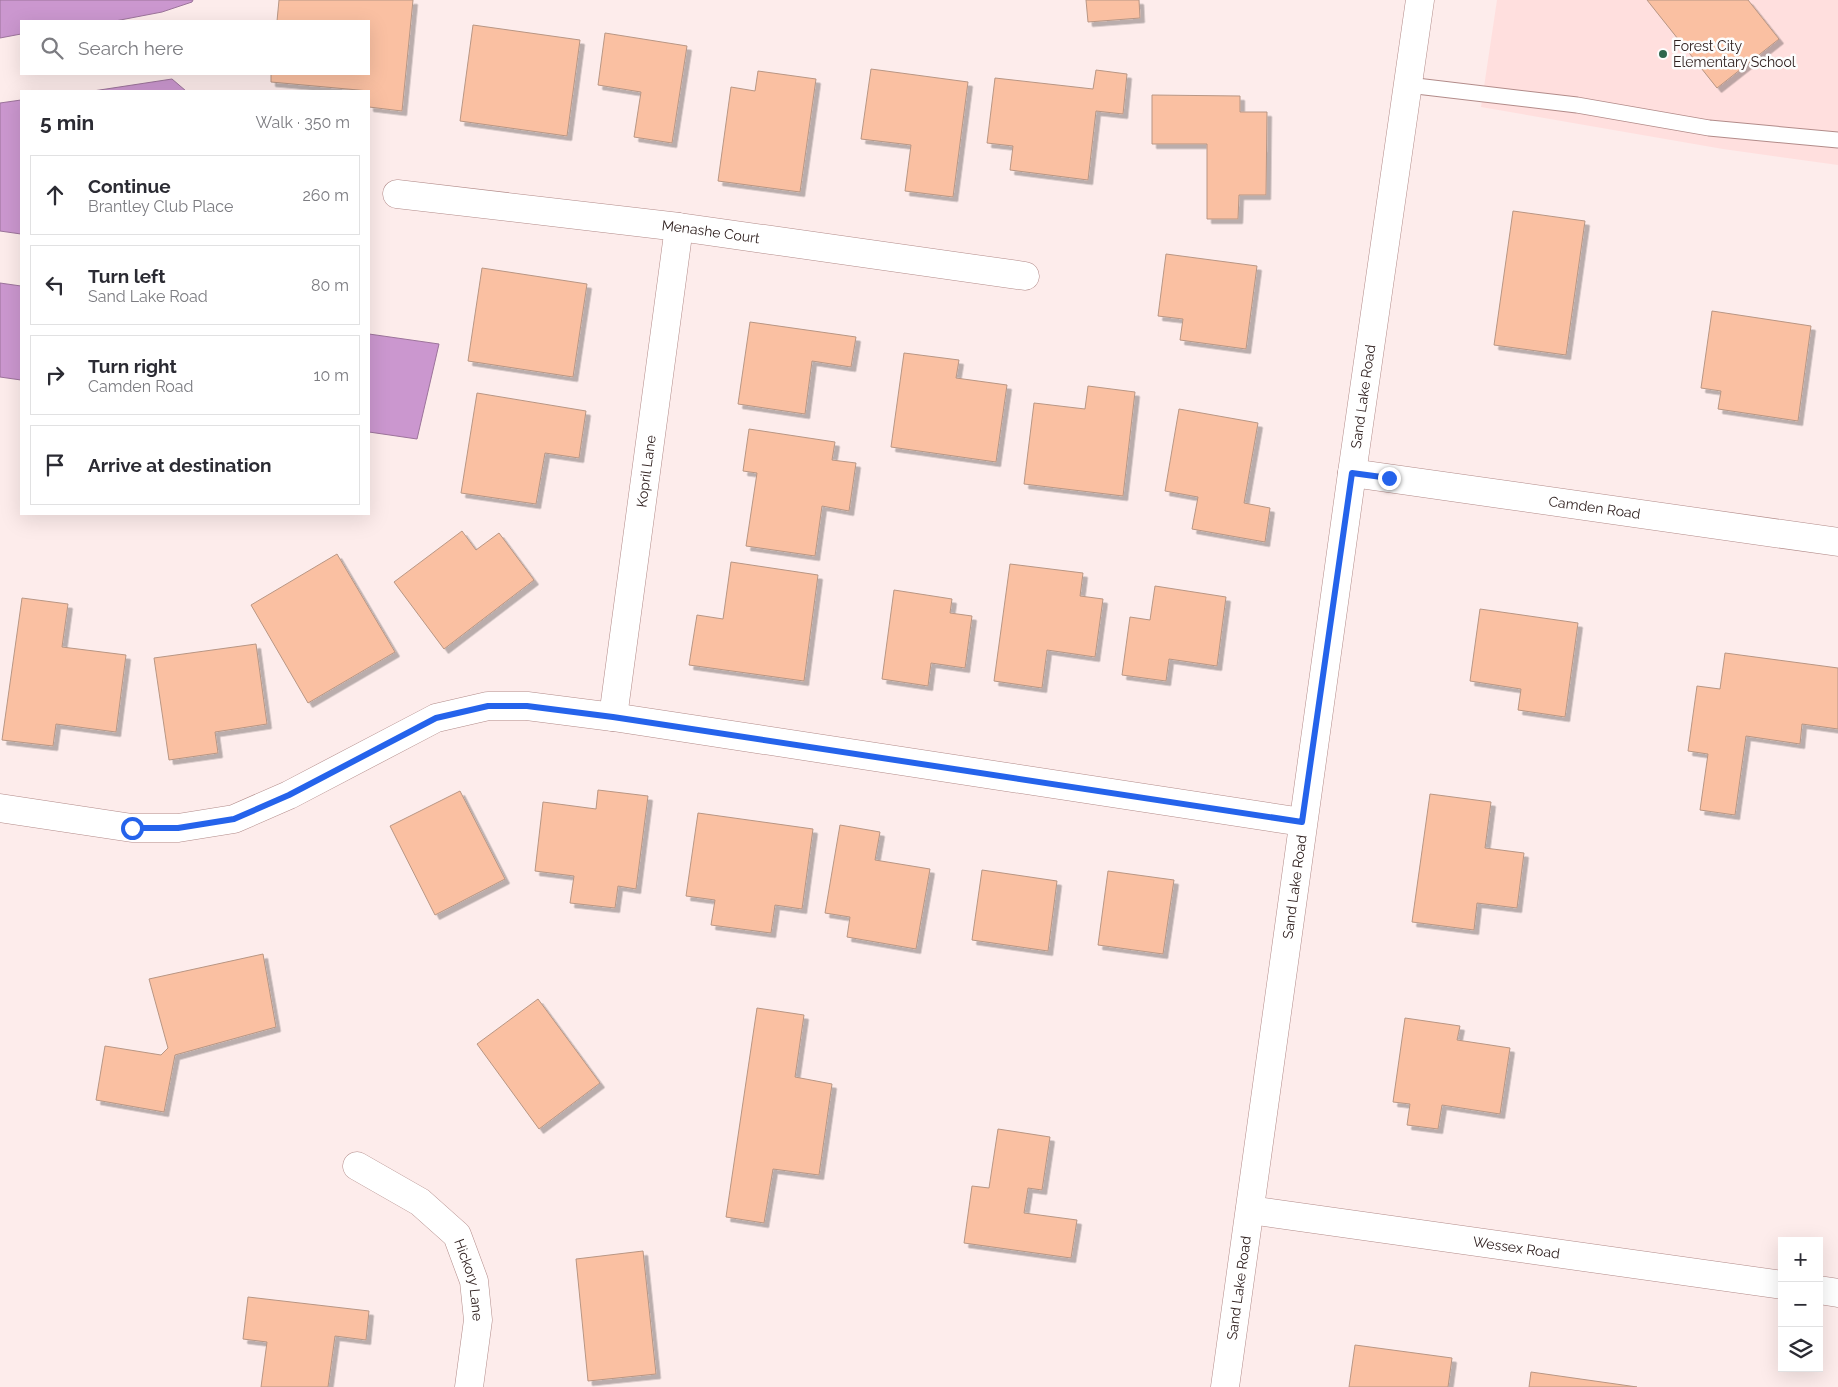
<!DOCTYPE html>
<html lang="en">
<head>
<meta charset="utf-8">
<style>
	:root { --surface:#fff; --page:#f7f7f7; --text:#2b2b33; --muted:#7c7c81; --line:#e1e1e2 }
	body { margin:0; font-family:Raleway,sans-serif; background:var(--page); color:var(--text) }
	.controls { position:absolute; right:15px; bottom:15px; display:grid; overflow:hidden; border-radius:0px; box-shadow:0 5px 20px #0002 }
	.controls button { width:45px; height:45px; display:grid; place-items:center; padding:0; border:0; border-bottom:1px solid var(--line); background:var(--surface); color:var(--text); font:25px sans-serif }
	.stop { position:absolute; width:15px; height:15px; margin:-11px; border:4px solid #2563eb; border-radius:50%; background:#fff }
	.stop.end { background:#2563eb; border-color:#fff; box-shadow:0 1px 5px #0008 }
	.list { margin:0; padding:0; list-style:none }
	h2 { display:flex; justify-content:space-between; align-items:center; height:65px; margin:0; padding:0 20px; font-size:21px }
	h2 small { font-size:16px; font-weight:400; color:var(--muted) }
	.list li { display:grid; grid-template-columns:32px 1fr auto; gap:15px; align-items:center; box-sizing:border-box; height:80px; margin:0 10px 10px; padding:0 10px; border:1px solid var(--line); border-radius:0px }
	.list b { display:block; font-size:19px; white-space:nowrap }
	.list p { margin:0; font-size:16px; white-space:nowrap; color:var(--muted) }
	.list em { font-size:16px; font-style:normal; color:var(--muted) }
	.icon { flex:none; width:28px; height:28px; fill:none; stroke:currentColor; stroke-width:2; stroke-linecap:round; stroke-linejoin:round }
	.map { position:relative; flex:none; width:1838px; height:1387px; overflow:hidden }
	.search { position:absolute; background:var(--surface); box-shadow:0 5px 20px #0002; left:20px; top:20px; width:350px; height:55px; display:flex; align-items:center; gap:12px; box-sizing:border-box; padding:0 18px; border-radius:0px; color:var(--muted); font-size:19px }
	.panel { position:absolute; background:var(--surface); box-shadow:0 5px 20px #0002; left:20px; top:90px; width:350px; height:425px; border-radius:0px }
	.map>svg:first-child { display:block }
	.built { fill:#ffdfde }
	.water { fill:#cb97cf; stroke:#9d749b }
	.building { fill:#fac0a2; stroke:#b89684; filter:url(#shadow) }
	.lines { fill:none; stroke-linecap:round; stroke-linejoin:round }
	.lane-casing { stroke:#b28b89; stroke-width:17 }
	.street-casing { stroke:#b28b89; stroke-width:29 }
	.secondary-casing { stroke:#b28b89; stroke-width:29 }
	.lane { stroke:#fff; stroke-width:15 }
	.street { stroke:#fff; stroke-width:28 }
	.secondary { stroke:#fff; stroke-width:28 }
	.route { stroke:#2563eb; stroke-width:6 }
	.poi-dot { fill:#2f664d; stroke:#fdfdfd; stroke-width:2 }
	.labels { text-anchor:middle; stroke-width:5; stroke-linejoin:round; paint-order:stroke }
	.poi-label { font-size:14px; fill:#312221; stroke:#fdfdfd; text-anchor:start }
	.street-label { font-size:14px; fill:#312221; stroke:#fdfdfd }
</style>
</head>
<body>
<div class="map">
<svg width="1838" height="1387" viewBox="0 0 1838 1387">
	<defs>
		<filter id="shadow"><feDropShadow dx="4.5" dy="4.5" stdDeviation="0" flood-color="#0004"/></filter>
	</defs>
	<rect width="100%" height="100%" fill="#fdeceb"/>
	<path class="built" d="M1497,0H1838V165L1723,149L1481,107Z"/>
	<g class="water">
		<path d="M0,0H193L192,2L162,12L115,21H21V34L0,38Z"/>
		<path d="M172,79L186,91H93Z"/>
		<path d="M21,100V234L0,231V103Z"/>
		<path d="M0,283L21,286V380L0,377Z"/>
		<path d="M369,334L439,344L417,439L369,432Z"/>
	</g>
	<g class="building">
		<path d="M279,0H413L402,111L369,107V91L271,82V74H369V21H277Z"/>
		<path d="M1086,0H1139L1140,18L1088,22Z"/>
		<path d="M1647,0H1748L1779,39L1717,88Z"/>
		<path d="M473,25L580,40L567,136L460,121Z"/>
		<path d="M605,33L687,46L672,143L634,137L641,92L598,85Z"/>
		<path d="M871,69L968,82L953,197L905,191L911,145L861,139Z"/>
		<path d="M1096,70L1127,74L1123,114L1096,111L1088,180L1010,170L1013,146L987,143L995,78L1093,89Z"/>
		<path d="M758,71L816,79L800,192L718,181L731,87L755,91Z"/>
		<path d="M1152,95L1240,96V112H1267L1266,195H1239L1238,219H1207V144H1152Z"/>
		<path d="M1513,211L1585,221L1566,355L1494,345Z"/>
		<path d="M1166,254L1257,266L1246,349L1180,340L1183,319L1158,316Z"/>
		<path d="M482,268L587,284L573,377L468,361Z"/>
		<path d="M1712,311L1811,326L1798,421L1718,409L1721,391L1701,388Z"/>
		<path d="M750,322L856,337L851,367L812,361L805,414L738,404Z"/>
		<path d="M904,353L959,360L956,378L1007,385L996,462L891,447Z"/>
		<path d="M1088,386L1135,392L1123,496L1024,484L1034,403L1085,409Z"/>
		<path d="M477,393L586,411L579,458L545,453L536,504L461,493Z"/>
		<path d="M1179,409L1258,423L1244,503L1270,508L1265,542L1192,529L1198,497L1165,491Z"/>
		<path d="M749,429L835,442L832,460L856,463L849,511L822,506L815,556L746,546L757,473L743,471Z"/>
		<path d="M462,531L476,550L499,533L534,580L444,649L394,582Z"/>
		<path d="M337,554L395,652L308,703L251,605Z"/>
		<path d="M731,562L818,575L804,681L689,665L697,615L723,619Z"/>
		<path d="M1010,564L1083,573L1080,596L1103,599L1095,657L1047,650L1042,688L994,681Z"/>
		<path d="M1155,586L1226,597L1217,666L1169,659L1166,681L1122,675L1130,617L1150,620Z"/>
		<path d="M894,590L952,599L950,613L972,616L965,668L931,663L928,686L882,679Z"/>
		<path d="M22,598L68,604L62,647L126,655L116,732L56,724L53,746L2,740Z"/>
		<path d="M1480,609L1578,623L1565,717L1518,710L1521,689L1470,681Z"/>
		<path d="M256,644L267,724L215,732L218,753L169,760L154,658Z"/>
		<path d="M1725,653L1838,668V729L1802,724L1800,744L1746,736L1735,815L1700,810L1708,754L1688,751L1697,686L1720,689Z"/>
		<path d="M598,790L648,796L636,889L618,886L615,908L570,903L574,876L535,871L543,802L596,809Z"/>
		<path d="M460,791L505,879L435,915L390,826Z"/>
		<path d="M1430,794L1491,802L1485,848L1524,853L1517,908L1477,903L1474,930L1412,922Z"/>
		<path d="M698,813L813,829L802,909L775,905L771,933L711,925L715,900L686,896Z"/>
		<path d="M840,825L880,832L875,860L930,869L916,949L847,937L850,917L825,913Z"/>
		<path d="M982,870L1057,881L1048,951L972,940Z"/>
		<path d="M1108,871L1174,880L1163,954L1098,945Z"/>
		<path d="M263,954L276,1027L175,1055L164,1112L96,1100L105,1046L161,1055L168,1048L149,979Z"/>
		<path d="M538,999L600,1083L539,1129L477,1044Z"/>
		<path d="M757,1008L804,1015L795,1077L832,1084L819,1175L773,1169L764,1223L726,1217Z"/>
		<path d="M1405,1018L1460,1026L1457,1040L1510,1048L1500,1114L1442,1105L1438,1129L1407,1125L1410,1104L1393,1102Z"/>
		<path d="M998,1129L1050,1137L1042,1190L1028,1188L1024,1213L1077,1220L1071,1258L964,1243L972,1186L989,1188Z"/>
		<path d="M643,1251L656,1374L588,1381L576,1259Z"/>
		<path d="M248,1297L369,1311L366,1340L335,1336L328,1387H261L267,1342L243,1339Z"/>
		<path d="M1355,1345L1452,1358L1448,1387H1349Z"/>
		<path d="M1531,1372L1637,1387H1529Z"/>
	</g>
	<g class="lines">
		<g class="lane-casing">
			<path id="lane" d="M1408,85L1577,105L1709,128L1838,140"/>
		</g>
		<g class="street-casing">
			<g id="street">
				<path id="s1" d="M397,194L679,227L1025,276"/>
				<path id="s2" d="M1352,473L1838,542"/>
				<path id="s3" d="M613,717L679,227"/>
				<path d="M0,808L132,828H178L234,819L289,795L436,718L488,706H527L613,717L1302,822"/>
				<path id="s4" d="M357,1166L420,1202L457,1235L474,1281L478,1320L469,1387"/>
				<path id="s5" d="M1250,1210L1782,1285"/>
				<path d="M1819,1290L1838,1293"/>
			</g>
		</g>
		<g class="secondary-casing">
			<g id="secondary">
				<path id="s6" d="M1225,1387L1352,473L1420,0"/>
			</g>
		</g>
		<use href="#lane" class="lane"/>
		<use href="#street" class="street"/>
		<use href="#secondary" class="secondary"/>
	</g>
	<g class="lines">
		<path class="route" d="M132,828H178L234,819L289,795L436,718L488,706H527L613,717L1302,822L1352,473L1389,478"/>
	</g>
	<circle class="poi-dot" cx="1663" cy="54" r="5"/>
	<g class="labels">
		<g class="poi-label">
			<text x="1673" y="51">Forest City<tspan x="1673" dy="16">Elementary School</tspan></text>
		</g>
		<g class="street-label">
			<text dy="5" stroke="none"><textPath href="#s1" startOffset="316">Menashe Court</textPath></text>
			<text dy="5" stroke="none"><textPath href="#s6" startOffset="1000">Sand Lake Road</textPath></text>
			<text dy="5" stroke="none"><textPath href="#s3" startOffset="248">Kopril Lane</textPath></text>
			<text dy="5" stroke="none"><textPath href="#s2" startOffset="245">Camden Road</textPath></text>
			<text dy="5" stroke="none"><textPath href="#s6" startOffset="505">Sand Lake Road</textPath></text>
			<text dy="5" stroke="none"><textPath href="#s5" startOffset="269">Wessex Road</textPath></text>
			<text dy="5" stroke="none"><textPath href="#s4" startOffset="169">Hickory Lane</textPath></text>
			<text dy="5" stroke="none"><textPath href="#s6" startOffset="100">Sand Lake Road</textPath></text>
		</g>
	</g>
</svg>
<div class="controls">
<button>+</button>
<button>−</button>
<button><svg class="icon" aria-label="layers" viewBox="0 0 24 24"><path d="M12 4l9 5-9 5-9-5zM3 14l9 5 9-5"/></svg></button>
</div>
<div class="stop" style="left:132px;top:828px"></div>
<div class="stop end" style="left:1389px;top:478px"></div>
<div class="search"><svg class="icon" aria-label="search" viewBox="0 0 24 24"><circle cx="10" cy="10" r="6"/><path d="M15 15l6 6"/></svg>Search here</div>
<section class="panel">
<h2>5 min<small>Walk · 350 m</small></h2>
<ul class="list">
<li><svg class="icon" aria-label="ahead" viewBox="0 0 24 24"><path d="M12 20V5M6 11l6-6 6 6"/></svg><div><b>Continue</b><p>Brantley Club Place</p></div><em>260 m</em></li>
<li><svg class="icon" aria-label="left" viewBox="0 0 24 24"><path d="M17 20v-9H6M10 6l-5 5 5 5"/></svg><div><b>Turn left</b><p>Sand Lake Road</p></div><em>80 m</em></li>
<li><svg class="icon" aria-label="right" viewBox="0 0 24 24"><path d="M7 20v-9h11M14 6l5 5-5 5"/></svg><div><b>Turn right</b><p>Camden Road</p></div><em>10 m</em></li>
<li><svg class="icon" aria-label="arrive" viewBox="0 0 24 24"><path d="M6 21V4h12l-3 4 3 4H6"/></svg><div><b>Arrive at destination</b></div></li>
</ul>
</section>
</div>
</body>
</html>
